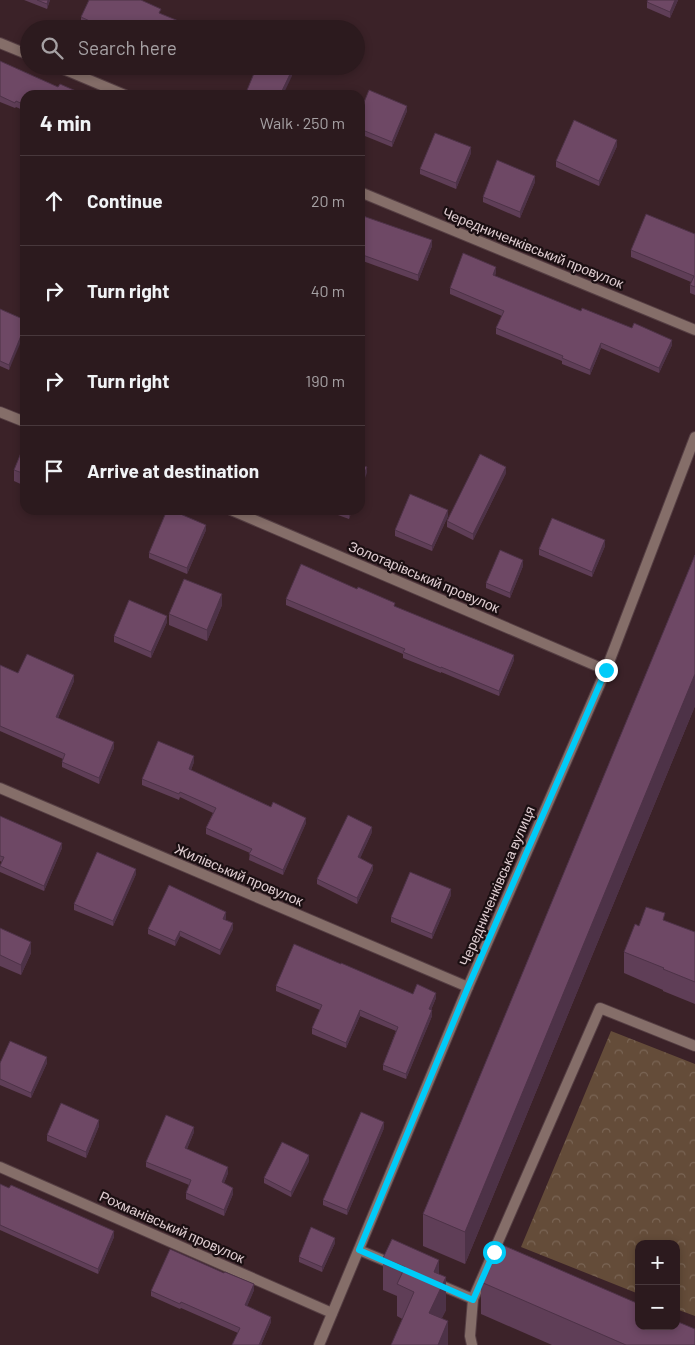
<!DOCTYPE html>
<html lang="en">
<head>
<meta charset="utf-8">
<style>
	:root { --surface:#2c1a1e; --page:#342327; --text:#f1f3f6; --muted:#a6a1a4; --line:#48383c }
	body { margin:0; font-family:Barlow,sans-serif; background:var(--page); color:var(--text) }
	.controls { position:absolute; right:15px; bottom:15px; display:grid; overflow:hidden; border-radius:10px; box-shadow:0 2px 8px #0003 }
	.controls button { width:45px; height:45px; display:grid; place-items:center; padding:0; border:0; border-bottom:1px solid var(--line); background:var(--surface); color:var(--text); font:25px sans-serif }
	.stop { position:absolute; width:15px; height:15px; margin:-11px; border:4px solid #00cbf8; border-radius:50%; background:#fff }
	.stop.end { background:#00cbf8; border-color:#fff; box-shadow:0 1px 5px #0008 }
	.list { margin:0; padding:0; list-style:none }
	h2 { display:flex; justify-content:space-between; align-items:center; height:65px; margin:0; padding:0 20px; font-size:21px }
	h2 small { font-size:16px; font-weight:400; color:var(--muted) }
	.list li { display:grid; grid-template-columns:32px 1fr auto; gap:15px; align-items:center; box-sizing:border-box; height:90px; padding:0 20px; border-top:1px solid var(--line) }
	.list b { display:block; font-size:19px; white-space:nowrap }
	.list em { font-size:16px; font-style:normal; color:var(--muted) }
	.icon { flex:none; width:28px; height:28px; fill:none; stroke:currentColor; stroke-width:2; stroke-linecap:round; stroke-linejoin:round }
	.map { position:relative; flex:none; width:695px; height:1345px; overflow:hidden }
	.search { position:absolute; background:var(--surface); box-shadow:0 2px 8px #0003; left:20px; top:20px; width:345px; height:55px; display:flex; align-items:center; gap:12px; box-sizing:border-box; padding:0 18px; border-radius:28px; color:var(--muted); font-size:19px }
	.panel { position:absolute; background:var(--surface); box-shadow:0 2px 8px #0003; left:20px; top:90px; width:345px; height:425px; border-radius:15px }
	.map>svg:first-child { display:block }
	.park { fill:url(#park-crowns) }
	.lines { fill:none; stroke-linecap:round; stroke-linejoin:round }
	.lane-casing { stroke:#553e43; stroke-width:12 }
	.street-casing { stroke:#553e43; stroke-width:12 }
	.lane { stroke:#856e69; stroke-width:10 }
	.street { stroke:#856e69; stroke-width:10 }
	.wall { fill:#5f3e57 }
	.shaded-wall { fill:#4d3247 }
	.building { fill:#6e4865; stroke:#4d3247 }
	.route { stroke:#00cbf8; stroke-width:6 }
	.labels { text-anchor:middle; stroke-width:4.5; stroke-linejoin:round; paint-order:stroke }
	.street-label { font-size:14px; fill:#e0ced2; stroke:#1b0f12 }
</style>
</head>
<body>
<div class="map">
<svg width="695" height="1345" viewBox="0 0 695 1345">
	<defs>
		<pattern id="park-crowns" width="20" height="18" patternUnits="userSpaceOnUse" patternTransform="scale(1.25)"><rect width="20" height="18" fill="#644c39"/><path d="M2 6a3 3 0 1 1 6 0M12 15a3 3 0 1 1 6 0" fill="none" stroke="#7a6555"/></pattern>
	</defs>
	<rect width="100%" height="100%" fill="#3b2228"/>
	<path class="park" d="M611,1031L695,1064V1316L676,1309V1244H639V1294L521,1247Z"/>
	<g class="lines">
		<g class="lane-casing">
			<g id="lane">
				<path d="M359,1250L395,1265"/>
				<path d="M433,1282L473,1299L600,1008L695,1046"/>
				<path d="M472,1345L470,1336L473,1299"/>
			</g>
		</g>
		<g class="street-casing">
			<g id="street">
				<path d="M0,43L29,55"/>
				<path d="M56,66L125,95"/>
				<path d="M360,192L695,330"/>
				<path d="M0,412L25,422"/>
				<path d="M231,510L606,670"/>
				<path d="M0,788L468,987"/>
				<path d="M0,1167L332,1313"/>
				<path d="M319,1345L468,987L606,670L695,437"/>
			</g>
		</g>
		<use href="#lane" class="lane"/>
		<use href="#street" class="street"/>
	</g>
	<g class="wall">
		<path d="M24,0H50L47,9Z"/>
		<path d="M648,0H678L670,18L647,8V2Z"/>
		<path d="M161,14L198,29H92L81,24V17Z"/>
		<path d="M0,61L58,87L85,95H25V111L16,107L15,108L0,102Z"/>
		<path d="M180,66H188L187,69Z"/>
		<path d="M407,111L392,147L360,134V112Z"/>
		<path d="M617,146L599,186L556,167V161Z"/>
		<path d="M471,153L456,189L420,174V169Z"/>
		<path d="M535,182L520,218L483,202V197Z"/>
		<path d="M360,212L364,216L432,246L418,281L360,260Z"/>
		<path d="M695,234V295L690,293V285L691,282L631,257V250Z"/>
		<path d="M496,272L495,276L581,311L672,345L659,373L601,348L590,375L562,364V361L496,334V328L502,316L450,294V288Z"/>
		<path d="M0,309L25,320L9,370L0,366Z"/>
		<path d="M25,443V486L14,481V470Z"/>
		<path d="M506,473L473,540L447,527V521Z"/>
		<path d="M85,510H99L97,515Z"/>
		<path d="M324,510H352L349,519Z"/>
		<path d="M448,516L432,551L395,536V530Z"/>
		<path d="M206,530L187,574L149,558V553Z"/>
		<path d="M605,546L592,577L539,555V549Z"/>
		<path d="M695,555V706L465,1264L423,1246V1214Z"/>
		<path d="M523,566L510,598L486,588V583Z"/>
		<path d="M286,599L395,607L514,660L499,696L441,672V673L403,658V654L286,605Z"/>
		<path d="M222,605L207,641L169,625V614Z"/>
		<path d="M167,622L151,658L114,642V636Z"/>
		<path d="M0,665L18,673L74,681L58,718L114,748L99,784L62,767V762L63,759L0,731Z"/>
		<path d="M194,762L191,770L306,823L283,875L249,860L250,853L206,834V828L213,813L180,797L179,800L142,785V779Z"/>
		<path d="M0,816L62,848L44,891L0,872V865L2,862L0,861Z"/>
		<path d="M372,832L360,858L373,870L357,904L317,884V879Z"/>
		<path d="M136,874L113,926L74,910V904Z"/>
		<path d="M451,895L432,939L391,922V917Z"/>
		<path d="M226,918L225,920L233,929L220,955L180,936L175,946L148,934V929Z"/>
		<path d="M665,921L695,932V1004L663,991V990L624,973V952Z"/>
		<path d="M0,928L31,953L21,975L0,966Z"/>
		<path d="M276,986L413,994L436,998L431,1010L432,1016L406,1079L383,1070V1065L396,1031L360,1016L346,1048L312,1034V1028L320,1010L276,991Z"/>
		<path d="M0,1063H47L31,1098L0,1085Z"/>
		<path d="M99,1126L86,1158L47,1141V1135Z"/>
		<path d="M384,1128L347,1215L323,1205V1200Z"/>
		<path d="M194,1132L187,1149L228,1173L224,1183L233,1194L224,1216L186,1199V1193L189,1185L146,1167V1162Z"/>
		<path d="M309,1161L291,1197L264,1183V1178Z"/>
		<path d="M0,1184L114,1237L98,1274L0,1230Z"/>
		<path d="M335,1243L322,1272L299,1262V1257Z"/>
		<path d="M383,1258L439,1274L446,1310L441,1319L448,1345L397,1316V1296L383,1290Z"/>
		<path d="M481,1282L695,1345H552L481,1314Z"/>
		<path d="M254,1290L247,1306L271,1322L261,1345H232L238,1333L181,1308L180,1309L151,1296V1291Z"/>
	</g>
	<g class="shaded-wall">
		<path d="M48,0H50L47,9V4Z"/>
		<path d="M675,0H678L670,18V12Z"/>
		<path d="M292,70V76L283,95H280Z"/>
		<path d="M407,106V111L392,147V142Z"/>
		<path d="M617,140V146L599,186V181Z"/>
		<path d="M471,147V153L456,189V183Z"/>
		<path d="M535,176V182L520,218V212Z"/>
		<path d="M432,240V246L418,281V275Z"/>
		<path d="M496,267V272L493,280V275Z"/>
		<path d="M25,326V332L9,370V365Z"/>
		<path d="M672,340V345L659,373V368Z"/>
		<path d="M601,343V348L590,375V370Z"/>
		<path d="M367,467V473L360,490V485Z"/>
		<path d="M506,467V473L473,540V534Z"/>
		<path d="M350,510H352L349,519V514Z"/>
		<path d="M448,510V516L432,551V546Z"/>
		<path d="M206,525V530L187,574V568Z"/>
		<path d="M605,540V546L592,577V572Z"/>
		<path d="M523,560V566L510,598V593Z"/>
		<path d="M222,594V605L207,641V630Z"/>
		<path d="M167,616V622L151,658V652Z"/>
		<path d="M514,655V660L499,696V691Z"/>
		<path d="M695,674V706L465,1264V1232Z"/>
		<path d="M74,675V681L56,722V717Z"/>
		<path d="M114,742V748L99,784V778Z"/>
		<path d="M194,756V762L189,775V769Z"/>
		<path d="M306,818V823L283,875V870Z"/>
		<path d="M372,827V832L358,863V857Z"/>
		<path d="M62,843V848L44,891V886Z"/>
		<path d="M373,865V870L357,904V898Z"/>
		<path d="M136,869V874L113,926V921Z"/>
		<path d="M451,889V895L432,939V934Z"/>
		<path d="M226,912V918L223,924V919Z"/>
		<path d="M233,923V929L220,955V950Z"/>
		<path d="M180,931V936L175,946V941Z"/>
		<path d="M31,942V953L21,975V965Z"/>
		<path d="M436,993V998L429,1014V1009Z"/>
		<path d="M360,1010V1016L346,1048V1043Z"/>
		<path d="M432,1010V1016L406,1079V1074Z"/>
		<path d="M47,1057V1063L31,1098V1093Z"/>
		<path d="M99,1120V1126L86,1158V1152Z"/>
		<path d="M384,1122V1128L347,1215V1210Z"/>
		<path d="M194,1127V1132L185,1153V1148Z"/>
		<path d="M309,1155V1161L291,1197V1192Z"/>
		<path d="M228,1167V1173L222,1188V1182Z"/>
		<path d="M233,1188V1194L224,1216V1210Z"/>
		<path d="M114,1231V1237L98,1274V1269Z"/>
		<path d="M335,1238V1243L322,1272V1267Z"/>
		<path d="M439,1260V1292L446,1277V1310L429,1345V1313L434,1272Z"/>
		<path d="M254,1284V1290L245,1311V1305Z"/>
		<path d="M271,1317V1322L261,1345H259Z"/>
		<path d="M448,1321V1345H438Z"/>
	</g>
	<g class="building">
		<path d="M37,0H48L47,4Z"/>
		<path d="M89,0H141L161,9L159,13L198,29H107L81,17Z"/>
		<path d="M648,0H675L670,12L647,2Z"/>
		<path d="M0,61L58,87L60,84L85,95H25V105L16,101L15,103L0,96Z"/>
		<path d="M257,66H283L292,70L280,95H245Z"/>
		<path d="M369,90L407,106L392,142L360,129V112Z"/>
		<path d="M574,120L617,140L599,181L556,161Z"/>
		<path d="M435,133L471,147L456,183L420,169Z"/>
		<path d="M497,160L535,176L520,212L483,197Z"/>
		<path d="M360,212L364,214L363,216L432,240L418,275L360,254Z"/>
		<path d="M646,214L695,234V287L690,285L694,276L631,250Z"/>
		<path d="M463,253L496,267L493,275L581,311L582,308L632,328L634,323L672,340L659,368L601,343L590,370L562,358L563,356L496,328L504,311L450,288Z"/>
		<path d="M0,309L25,320V326L9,365L0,361Z"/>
		<path d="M25,443V474L14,470Z"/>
		<path d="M480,454L506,467L473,534L447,521Z"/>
		<path d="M360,465L367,467L360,485Z"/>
		<path d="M410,494L448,510L432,546L395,530Z"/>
		<path d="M167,510H171L206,525L187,568L149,553Z"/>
		<path d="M339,510H350L349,514Z"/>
		<path d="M552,518L605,540L592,572L539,549Z"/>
		<path d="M500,550L523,560L510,593L486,583Z"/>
		<path d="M695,555V674L465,1232L423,1214Z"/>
		<path d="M301,564L357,589L358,587L395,603L394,606L514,655L499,691L441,667V668L403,652L405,649L286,599Z"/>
		<path d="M184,579L222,594L207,630L169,614Z"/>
		<path d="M129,600L167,616L151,652L114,636Z"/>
		<path d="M27,654L74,675L56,717L114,742L99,778L62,762L65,754L0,726V665L18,673Z"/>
		<path d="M158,741L194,756L189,769L271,807L273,802L306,818L283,870L249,854L252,849L206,828L216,808L180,792L179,794L142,779Z"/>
		<path d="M348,815L372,827L358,857L373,865L357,898L317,879Z"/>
		<path d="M0,816L62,843L44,886L0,866L4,857L0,856Z"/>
		<path d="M97,852L136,869L113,921L74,904Z"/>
		<path d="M410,872L451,889L432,934L391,917Z"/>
		<path d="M169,885L226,912L223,919L233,923L220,950L180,931L175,941L148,929Z"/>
		<path d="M646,907L665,913L663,920L695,932V982L663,969L664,968L624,952L635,924L639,926Z"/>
		<path d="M0,928L31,942L21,965L0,955Z"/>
		<path d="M294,944L341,964V963L413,994L417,984L436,993L429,1009L432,1010L406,1074L383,1065L398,1027L360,1010L346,1043L312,1028L322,1005L276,986Z"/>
		<path d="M10,1041L47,1057L31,1093L0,1079V1063Z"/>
		<path d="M61,1103L99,1120L86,1152L47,1135Z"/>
		<path d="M361,1112L384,1122L347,1210L323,1200Z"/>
		<path d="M166,1115L194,1127L185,1148L228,1167L222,1182L233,1188L224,1210L186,1193L191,1180L146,1162Z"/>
		<path d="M282,1142L309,1155L291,1192L264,1178Z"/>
		<path d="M0,1184L9,1188L11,1185L114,1231L98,1269L0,1225Z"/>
		<path d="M311,1227L335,1238L322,1267L299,1257Z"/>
		<path d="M392,1239L439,1260L434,1272L446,1277L429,1313L448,1321L438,1345H391L414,1292L397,1284L405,1267L383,1258Z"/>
		<path d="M498,1243L639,1304V1326H676V1321L695,1329V1345H626L481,1282Z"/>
		<path d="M170,1249L224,1273L225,1272L254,1284L245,1305L271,1317L259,1345H232L240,1328L181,1302L180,1304L151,1291Z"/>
	</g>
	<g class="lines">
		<path class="route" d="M494,1252L473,1300L359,1250L468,987L606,670"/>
	</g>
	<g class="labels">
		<g class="street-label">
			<text transform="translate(533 248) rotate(22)" y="5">Чередниченківський провулок</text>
			<text transform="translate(424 577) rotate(23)" y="5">Золотарівський провулок</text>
			<text transform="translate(239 875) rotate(23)" y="5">Жилівський провулок</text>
			<text transform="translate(497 886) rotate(-67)" y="5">Чередниченківська вулиця</text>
			<text transform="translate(172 1227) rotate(24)" y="5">Рохманівський провулок</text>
		</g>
	</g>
</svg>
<div class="controls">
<button>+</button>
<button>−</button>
</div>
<div class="stop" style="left:494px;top:1252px"></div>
<div class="stop end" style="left:606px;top:670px"></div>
<div class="search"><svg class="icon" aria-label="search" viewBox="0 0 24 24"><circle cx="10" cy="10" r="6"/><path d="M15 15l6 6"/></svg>Search here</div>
<section class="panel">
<h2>4 min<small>Walk · 250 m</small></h2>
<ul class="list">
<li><svg class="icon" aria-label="ahead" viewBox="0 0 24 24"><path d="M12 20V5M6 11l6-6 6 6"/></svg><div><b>Continue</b></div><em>20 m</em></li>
<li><svg class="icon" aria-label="right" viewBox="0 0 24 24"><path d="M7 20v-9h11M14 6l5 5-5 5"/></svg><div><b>Turn right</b></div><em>40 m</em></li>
<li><svg class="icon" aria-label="right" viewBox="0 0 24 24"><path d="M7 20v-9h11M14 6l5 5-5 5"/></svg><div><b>Turn right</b></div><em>190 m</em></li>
<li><svg class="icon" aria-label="arrive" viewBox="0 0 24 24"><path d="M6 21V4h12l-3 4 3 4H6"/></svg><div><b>Arrive at destination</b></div></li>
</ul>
</section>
</div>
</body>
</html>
